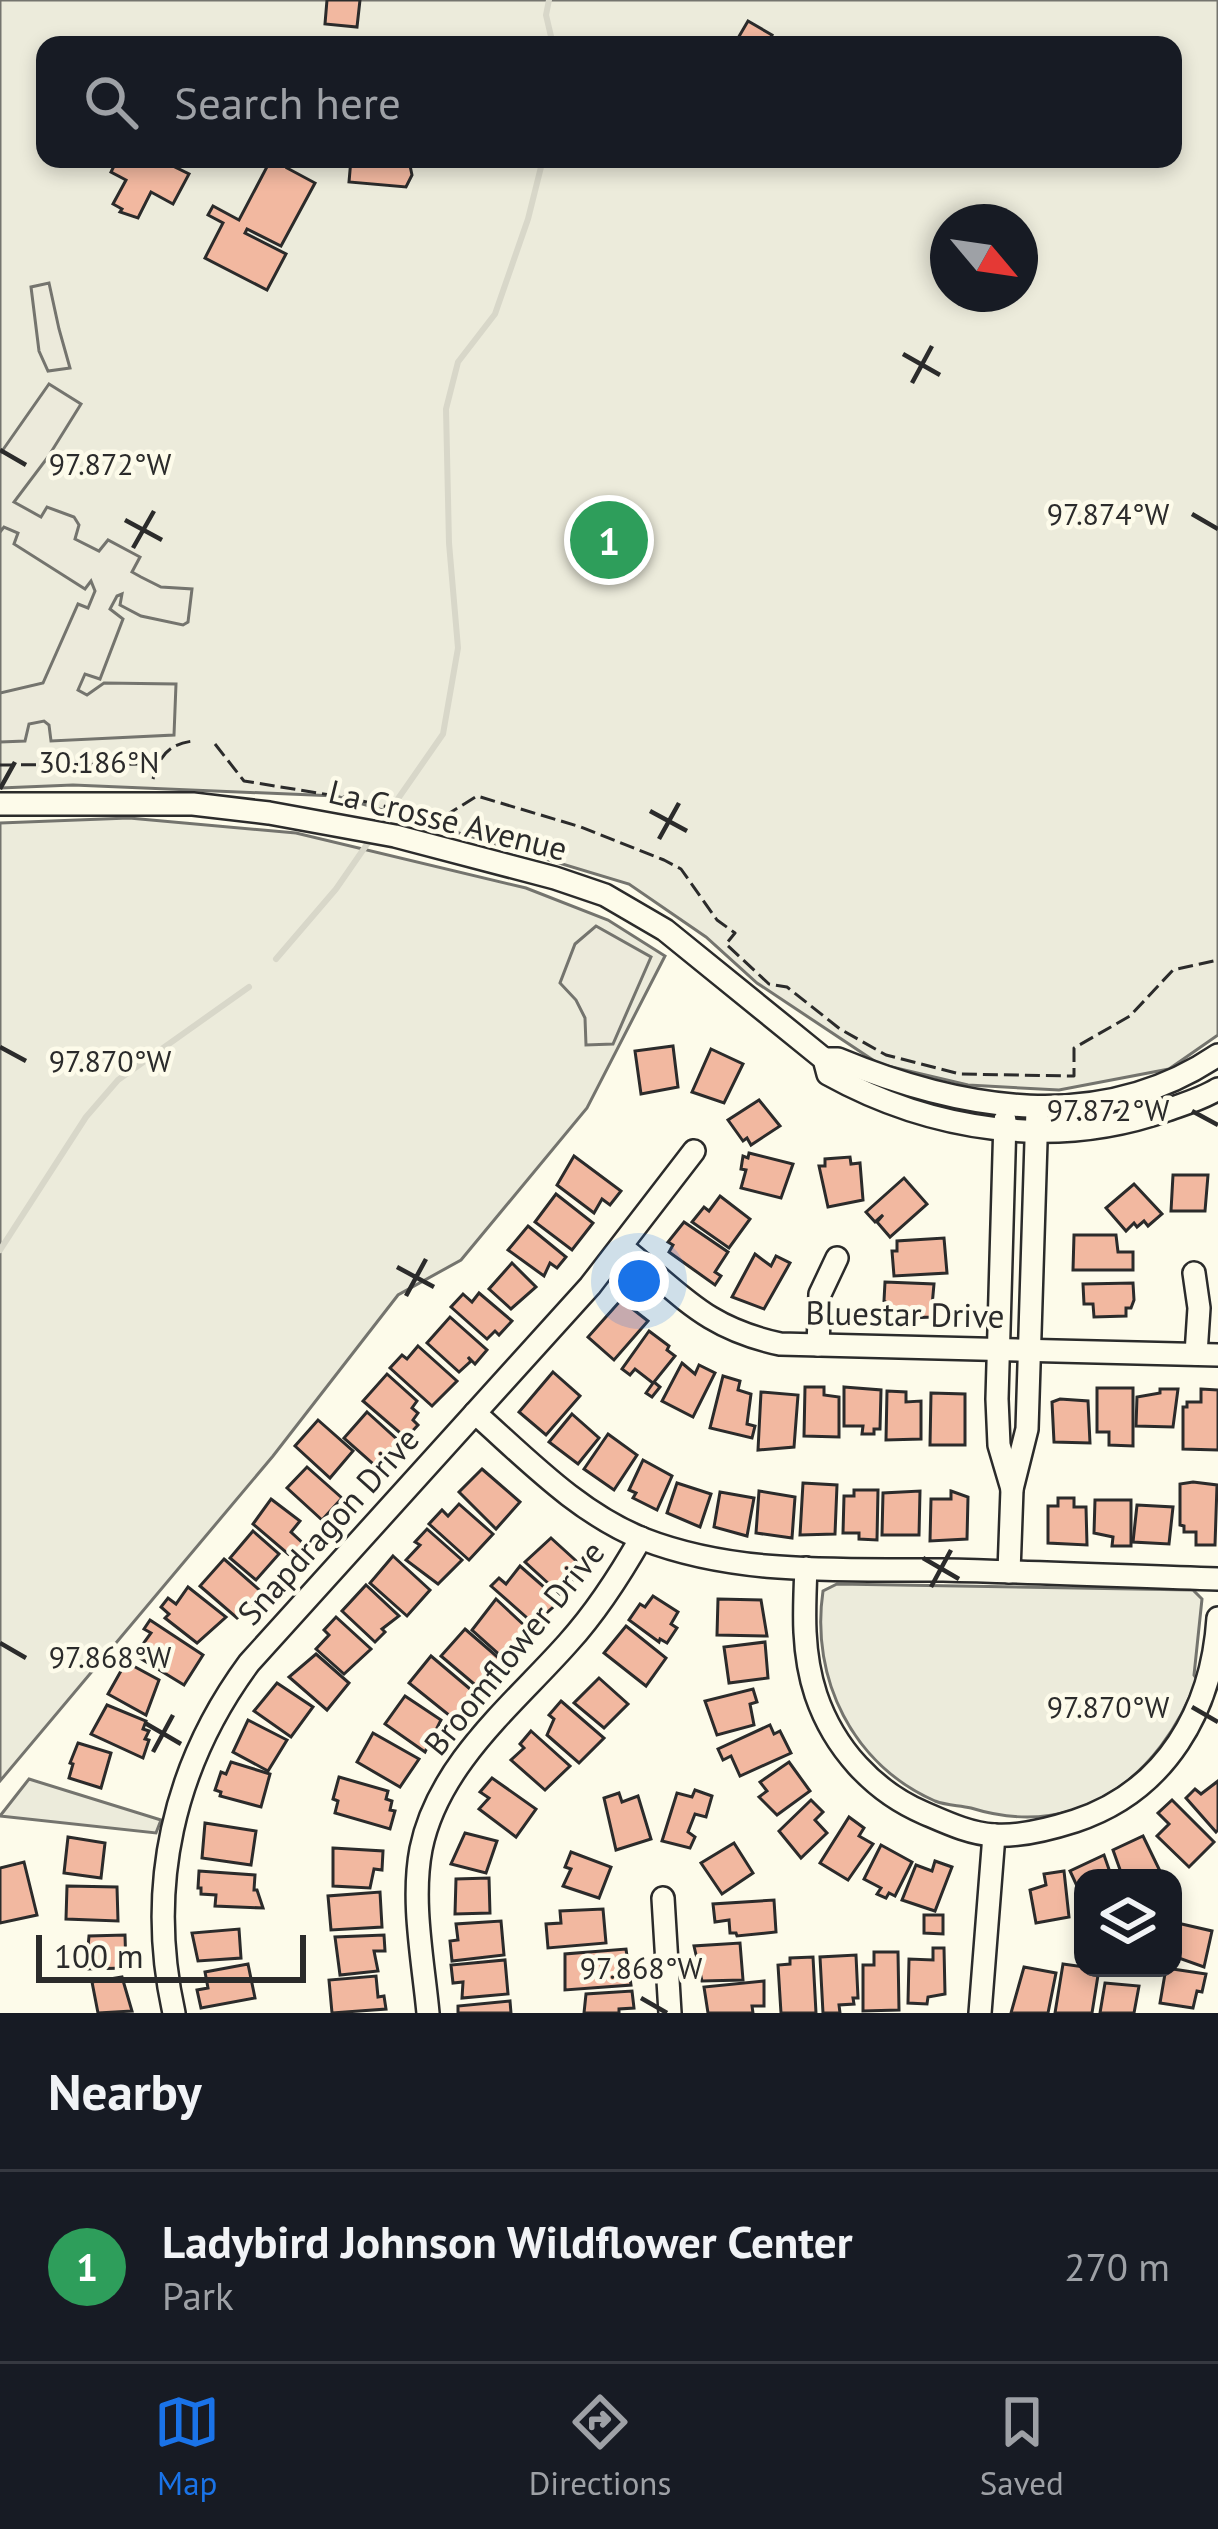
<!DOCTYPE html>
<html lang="en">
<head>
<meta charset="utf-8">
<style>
	:root { --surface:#171b24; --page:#20242c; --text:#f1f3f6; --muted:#9ea1a6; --line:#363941; --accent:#1a73e8 }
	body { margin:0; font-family:"PT Sans",sans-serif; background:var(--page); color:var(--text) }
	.controls { position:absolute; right:36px; bottom:36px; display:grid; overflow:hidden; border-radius:24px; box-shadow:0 6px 18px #0003 }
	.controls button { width:108px; height:108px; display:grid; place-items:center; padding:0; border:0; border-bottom:3px solid var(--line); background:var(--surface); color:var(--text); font:60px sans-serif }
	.compass { position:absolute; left:930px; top:204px; width:108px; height:108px; border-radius:50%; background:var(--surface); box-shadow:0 6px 18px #0003; rotate:119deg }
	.scale { position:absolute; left:36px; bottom:30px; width:270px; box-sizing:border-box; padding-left:12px; border:6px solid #2b2b2b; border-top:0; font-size:33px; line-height:42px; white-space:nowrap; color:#2b2b2b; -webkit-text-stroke:9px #fdfbea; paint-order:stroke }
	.you { position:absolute; left:639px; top:1281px; width:42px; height:42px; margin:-30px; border:9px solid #fff; border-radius:50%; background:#1a73e8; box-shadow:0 0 0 18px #1a73e833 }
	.badge { display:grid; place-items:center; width:78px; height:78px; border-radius:50%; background:var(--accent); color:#fff; font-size:39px; font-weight:700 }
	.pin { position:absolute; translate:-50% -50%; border:6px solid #fff; box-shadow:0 3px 12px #0006 }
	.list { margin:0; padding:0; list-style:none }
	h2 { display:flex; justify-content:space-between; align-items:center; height:156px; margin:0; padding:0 48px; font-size:51px }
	h2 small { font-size:39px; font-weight:400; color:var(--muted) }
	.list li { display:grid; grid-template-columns:78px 1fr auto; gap:36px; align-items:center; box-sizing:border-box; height:192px; padding:0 48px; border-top:3px solid var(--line) }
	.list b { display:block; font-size:45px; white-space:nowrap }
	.list p { margin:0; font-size:39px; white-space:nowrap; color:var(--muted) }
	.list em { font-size:39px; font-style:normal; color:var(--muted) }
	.icon { flex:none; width:66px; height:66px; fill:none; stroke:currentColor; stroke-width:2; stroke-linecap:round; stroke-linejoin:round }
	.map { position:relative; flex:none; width:1218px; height:2013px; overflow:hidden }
	.search { position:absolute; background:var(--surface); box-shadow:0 6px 18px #0003; left:36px; right:36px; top:36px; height:132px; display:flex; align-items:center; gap:30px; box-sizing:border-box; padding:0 42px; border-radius:24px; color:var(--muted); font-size:45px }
	.sheet { height:348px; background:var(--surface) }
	nav { display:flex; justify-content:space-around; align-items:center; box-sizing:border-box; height:168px; border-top:3px solid var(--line); background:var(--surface); font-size:33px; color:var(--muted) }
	nav a { display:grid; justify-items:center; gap:6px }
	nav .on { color:var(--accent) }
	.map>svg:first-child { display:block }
	.green { fill:#ecebdb; stroke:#74746e; stroke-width:3; fill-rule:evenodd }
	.parking { fill:#eceadb; stroke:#74746e; stroke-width:3 }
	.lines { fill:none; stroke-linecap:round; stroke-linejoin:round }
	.stream { stroke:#d8d7c9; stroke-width:6 }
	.building { fill:#f2b8a0; stroke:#2b2b2b; stroke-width:3 }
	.minor-casing { stroke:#2b2b2b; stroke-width:26 }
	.minor { stroke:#fdfbea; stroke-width:21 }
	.fence { stroke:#2b2b2b; stroke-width:3; stroke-dasharray:15 6; stroke-linecap:butt }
	.ticks { fill:none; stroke:#2b2b2b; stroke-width:4.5 }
	.labels { text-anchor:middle; stroke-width:9; stroke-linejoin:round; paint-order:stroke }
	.street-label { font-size:33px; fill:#2b2b2b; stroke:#fdfbea }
	.ticks-label { font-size:30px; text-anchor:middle; fill:#2b2b2b; stroke:#fdfbea; stroke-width:9; stroke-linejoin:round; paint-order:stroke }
</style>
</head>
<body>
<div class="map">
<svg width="1218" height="2013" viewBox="0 0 1218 2013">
	<rect width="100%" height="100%" fill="#fdfbea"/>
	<g class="green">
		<path d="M0,0H1218V1035L1169,1069L1059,1090L968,1085L879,1064L757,983L706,937L629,884L336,796L73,785L0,788ZM45,45H1173V159H45ZM948,222H1020V294H948Z"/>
		<path d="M129,818L296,833L526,888L608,920L665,956L587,1108L461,1260L398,1295L273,1456L0,1781V823Z"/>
		<path d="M837,1584L1193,1590L1202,1599L1194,1675L1197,1679C1160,1779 1077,1841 971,1808C959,1805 948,1806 935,1801C853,1765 810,1679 823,1591Z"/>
		<path d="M29,1779L161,1820L156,1833L0,1816Z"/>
	</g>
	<g class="parking">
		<path d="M49,283L59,329L70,368L48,371L39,351L31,287Z"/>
		<path d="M49,384L81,404L48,457L14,502L41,517L47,507L74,517L79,525L75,539L99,551L108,540L140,557L132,572L141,577L161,587L192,589L188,622L183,625L141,616L120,605L122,594L117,596L110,609L123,619L100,679L85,674L78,690L87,695L104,683L176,684L174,735L51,741L49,725L44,721L29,724L25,741L0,742V693L43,683L78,604L88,608L95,591L91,581L85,589L14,544L18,533L4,527L0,532V454Z"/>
		<path d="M596,926L651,957L613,1044L586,1045L585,1018L576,1000L560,983L575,944Z"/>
	</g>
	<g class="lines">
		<g class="stream">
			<path d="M549,0L546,15L553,45"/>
			<path d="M379,826L443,734L458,648L449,543L446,409L458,362L495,314L528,219L543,159"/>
			<path d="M276,959L336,889L372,837"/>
			<path d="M0,1250L86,1117L118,1080L249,987"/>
		</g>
	</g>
	<g class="building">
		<path d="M327,0H360L357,27L325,24Z"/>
		<path d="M748,21L772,35L766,45H734Z"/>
		<path d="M102,159H176L173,166L189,174L173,204L151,192L138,218L120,212L122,209L113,204L126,180L111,172L114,166Z"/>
		<path d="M282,159H292L287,168L315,183L281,246L247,229L245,233L286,254L267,290L205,258L223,223L208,215L213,206L239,220L270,161L279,164Z"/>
		<path d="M351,159L409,161L412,175L406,187L349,182Z"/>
		<path d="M673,1046L678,1087L641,1094L635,1051Z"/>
		<path d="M711,1049L743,1064L724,1103L692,1092Z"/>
		<path d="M759,1100L780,1126L751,1145L747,1138L743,1141L728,1120Z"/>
		<path d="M749,1153L793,1164L781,1198L741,1188L746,1170L741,1169L743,1156L748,1158Z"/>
		<path d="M574,1156L621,1191L610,1205L602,1199L594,1213L557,1185Z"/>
		<path d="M850,1157L851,1164L860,1163L863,1200L828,1207L819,1166H825V1159Z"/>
		<path d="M1173,1175H1208L1205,1211H1171Z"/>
		<path d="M904,1178L927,1204L890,1237L877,1222L883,1215L875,1222L866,1212Z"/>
		<path d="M1134,1184L1162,1214L1148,1226L1144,1221L1137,1227L1134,1223L1126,1231L1106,1208Z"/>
		<path d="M556,1194L593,1223L572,1250L535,1222Z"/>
		<path d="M720,1196L750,1219L729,1248L692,1222L704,1207L709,1211Z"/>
		<path d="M684,1222L728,1252L715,1272L721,1276L715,1285L669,1252L673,1245L668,1242Z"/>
		<path d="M528,1226L566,1257L557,1268L550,1263L544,1276L508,1250Z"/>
		<path d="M1074,1235H1116L1118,1252H1133V1270H1073Z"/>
		<path d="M944,1238L947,1273L894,1276L892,1251H897V1241Z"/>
		<path d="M755,1254L771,1266L776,1256L790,1263L764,1309L732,1297Z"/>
		<path d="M512,1263L536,1287L511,1309L489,1289Z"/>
		<path d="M885,1282L934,1284L931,1317L891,1319V1305L884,1301Z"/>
		<path d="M1133,1283L1134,1300L1131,1308H1126V1316L1094,1317L1093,1304H1084L1083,1284Z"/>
		<path d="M479,1293L512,1321L499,1335L495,1331L487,1339L451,1307L463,1294L472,1302Z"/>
		<path d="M621,1300L648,1321L614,1360L588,1337Z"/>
		<path d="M450,1317L487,1350L475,1364L468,1357L471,1361L459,1372L427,1343Z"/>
		<path d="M649,1331L669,1346L667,1350L675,1356L654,1382L660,1387L652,1397L646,1393L653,1383L635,1369L630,1375L622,1369Z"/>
		<path d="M418,1346L457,1381L432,1406L390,1368L402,1355L407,1359Z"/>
		<path d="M682,1363L695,1374L699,1365L715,1373L693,1417L662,1401Z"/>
		<path d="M553,1372L580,1396L546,1435L519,1412Z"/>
		<path d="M387,1374L417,1401L412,1408L418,1413L413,1420L418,1425L406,1438L363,1401Z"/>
		<path d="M723,1376L740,1381L738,1390L751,1394L747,1424L755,1426L752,1438L710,1428Z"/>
		<path d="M805,1387H824V1395L839,1397V1437L804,1436Z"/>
		<path d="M844,1387L881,1390L880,1429H874V1434H862L863,1426H844Z"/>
		<path d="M1097,1388H1133V1446L1109,1445V1432H1097Z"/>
		<path d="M1160,1389H1178L1173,1427L1136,1426L1137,1397L1160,1393Z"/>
		<path d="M1201,1389L1218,1390V1450L1183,1449V1407H1187V1402H1201Z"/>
		<path d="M887,1391L906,1392V1402L921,1401V1439L886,1440Z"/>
		<path d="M761,1392L798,1395L794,1447L758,1450Z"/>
		<path d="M931,1393L965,1394V1445H930Z"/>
		<path d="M1060,1399L1088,1401L1090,1443L1054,1442L1052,1402Z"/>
		<path d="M367,1412L400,1442L379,1469L344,1438Z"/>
		<path d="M572,1414L599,1438L578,1464L549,1442Z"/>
		<path d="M318,1420L353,1451L330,1478L295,1446Z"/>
		<path d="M608,1434L637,1455L614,1490L584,1469Z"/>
		<path d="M643,1460L672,1476L657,1510L633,1498L636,1493L629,1490Z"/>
		<path d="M307,1467L342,1498L322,1520L287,1488Z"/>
		<path d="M482,1469L520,1502L496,1529L459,1492Z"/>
		<path d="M1193,1482L1217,1485L1215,1545H1196V1532H1184V1526L1180,1525V1484Z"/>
		<path d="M677,1483L711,1494L700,1527L667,1513Z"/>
		<path d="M803,1483L837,1485L835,1534L800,1535Z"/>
		<path d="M854,1490H878L877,1540L859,1539V1533H843L844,1496H854Z"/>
		<path d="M759,1491L795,1497L792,1538L756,1533Z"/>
		<path d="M920,1491L919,1535H882L883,1493Z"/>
		<path d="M951,1491L968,1497L967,1539L930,1541L931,1499H951Z"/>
		<path d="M720,1492L754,1498L747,1536L714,1527Z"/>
		<path d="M1058,1498H1074V1507H1086L1087,1545L1048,1543V1506H1058Z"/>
		<path d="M271,1499L300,1521L291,1532L306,1546L294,1559L253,1524Z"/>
		<path d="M1095,1500H1131V1546H1112L1113,1537L1094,1533Z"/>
		<path d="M459,1504L493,1534L469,1560L429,1524L442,1510L448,1516Z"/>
		<path d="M1137,1505L1173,1507L1169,1544L1133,1542Z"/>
		<path d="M427,1529L462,1560L438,1584L406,1560L420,1545L415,1542Z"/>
		<path d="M253,1531L279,1554L256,1580L230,1558Z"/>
		<path d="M551,1538L584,1568L560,1594L525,1562Z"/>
		<path d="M393,1556L430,1590L407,1616L370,1583Z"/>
		<path d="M224,1559L264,1594L237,1618L200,1586Z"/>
		<path d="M520,1566L560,1601L534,1624L491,1586L499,1578L506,1584Z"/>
		<path d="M366,1585L399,1616L382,1629L385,1632L375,1642L342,1611Z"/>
		<path d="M188,1587L226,1617L197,1643L165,1618L169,1614L161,1607L168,1598L176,1604Z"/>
		<path d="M653,1596L678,1612L671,1624L677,1628L667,1643L660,1639L659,1642L629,1620L640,1604L645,1607Z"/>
		<path d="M496,1599L526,1627L501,1656L472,1630Z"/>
		<path d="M718,1599L761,1600L767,1636L717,1635Z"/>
		<path d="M336,1617L371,1649L344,1674L316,1649L329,1635L324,1630Z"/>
		<path d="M150,1620L203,1655L184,1685L135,1655L151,1633L144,1629Z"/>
		<path d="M626,1626L666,1658L646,1686L604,1653Z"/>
		<path d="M465,1629L501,1660L480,1689L441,1656Z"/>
		<path d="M765,1642L768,1678L729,1683L724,1647Z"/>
		<path d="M316,1654L349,1683L327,1710L289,1677Z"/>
		<path d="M431,1656L476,1694L455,1720L409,1683Z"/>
		<path d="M126,1662L159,1680L146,1715L108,1694Z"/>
		<path d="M599,1678L628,1704L604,1728L574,1703Z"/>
		<path d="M277,1683L313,1707L291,1737L254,1711Z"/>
		<path d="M753,1689L757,1702L750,1704L754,1725L717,1735L705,1701Z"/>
		<path d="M405,1696L441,1720L425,1752L385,1724Z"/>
		<path d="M561,1701L604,1738L579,1763L547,1735L554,1719L549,1715Z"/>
		<path d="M107,1705L146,1721L143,1729L149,1731L145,1739L149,1740L143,1758L91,1734Z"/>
		<path d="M248,1720L287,1740L268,1771L233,1752Z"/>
		<path d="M770,1725L774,1734L780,1731L791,1753L740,1776L731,1756L723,1760L718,1749Z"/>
		<path d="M531,1731L570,1766L545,1790L511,1760L524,1748L520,1744Z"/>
		<path d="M373,1733L419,1759L400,1787L357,1762Z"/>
		<path d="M78,1743L111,1753L101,1788L69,1778L73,1764L70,1763Z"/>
		<path d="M231,1762L270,1774L261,1807L220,1796L221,1792L215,1790L221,1772L226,1774Z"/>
		<path d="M789,1762L810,1791L777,1815L759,1797L767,1791L760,1782Z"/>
		<path d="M339,1777L388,1791L386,1799L392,1801L390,1810L395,1811L390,1829L335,1813L338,1801L333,1799Z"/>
		<path d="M492,1778L536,1809L516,1837L479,1809L489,1798L480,1792Z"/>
		<path d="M1218,1781V1830L1216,1832L1186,1798L1195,1789L1201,1794Z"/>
		<path d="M695,1790L712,1796L706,1817L695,1814L688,1832L695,1837L690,1848L662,1841L677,1793L692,1797Z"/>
		<path d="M619,1793L622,1802L638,1796L651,1839L616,1850L604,1798Z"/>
		<path d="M811,1800L823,1812L815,1820L827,1833L801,1858L779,1831Z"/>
		<path d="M1172,1800L1214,1842L1189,1867L1157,1836L1169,1824L1158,1813Z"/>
		<path d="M849,1817L864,1828L859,1836L873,1844L848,1880L820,1863Z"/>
		<path d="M205,1823L256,1831L251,1865L202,1858Z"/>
		<path d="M465,1833L497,1841L486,1873L451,1864Z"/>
		<path d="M1143,1836L1160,1871L1146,1878H1123L1113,1850Z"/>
		<path d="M68,1837L105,1843L101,1878L64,1873Z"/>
		<path d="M734,1843L753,1873L722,1894L701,1863Z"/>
		<path d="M881,1845L912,1862L895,1896L889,1893L886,1898L877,1894L881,1888L864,1879Z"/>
		<path d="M333,1848L383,1851L382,1870L374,1869L370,1888L333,1886Z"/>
		<path d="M571,1852L611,1867L599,1898L563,1886L571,1869L565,1867Z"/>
		<path d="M1104,1855L1112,1878H1083V1899L1070,1871Z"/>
		<path d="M935,1861L952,1867L935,1911L902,1900L916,1865L932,1871Z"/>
		<path d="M24,1862L37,1915L0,1923V1868Z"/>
		<path d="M199,1871L255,1875L254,1890H257L263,1908L215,1906L216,1895L201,1894V1888H198Z"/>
		<path d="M1064,1871L1069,1917L1036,1923L1030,1890L1046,1885L1044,1874Z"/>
		<path d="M489,1878L490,1913L455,1914L456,1879Z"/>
		<path d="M67,1886L117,1887L118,1921L66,1919Z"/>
		<path d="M380,1892L382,1927L331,1930L328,1896Z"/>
		<path d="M774,1900L776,1932L737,1936L736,1933H730L729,1920L715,1922L713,1904Z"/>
		<path d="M603,1909L606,1943L548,1948L546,1924L561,1923L560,1911Z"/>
		<path d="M924,1915H943V1934L924,1933Z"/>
		<path d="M501,1921L504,1955L452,1961L450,1941L458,1940L456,1924Z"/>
		<path d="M1173,1922L1212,1931L1204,1967L1173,1956Z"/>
		<path d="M239,1929L241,1958L198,1961L192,1933Z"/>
		<path d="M125,1935L126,1968L86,1969L89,1936Z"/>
		<path d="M384,1935L385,1951H374L378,1971L340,1975L335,1937Z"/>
		<path d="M740,1943L743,1980L702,1981L694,1946Z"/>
		<path d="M933,1948H944L945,1994L928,1997L927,2004L908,2003L909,1959L933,1960Z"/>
		<path d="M626,1949L631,1985L565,1990V1954Z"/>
		<path d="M874,1952H898L899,2010L863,2011V1965H874Z"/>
		<path d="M856,1955L858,1998H853L854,2004L839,2005L840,2013H823L820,1957Z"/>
		<path d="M813,1957L816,2013H781L778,1965L790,1964V1958Z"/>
		<path d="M505,1960L508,1994L462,1998L463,1982L453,1983L451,1965Z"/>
		<path d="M248,1964L255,1998L201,2008L197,1990L208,1988L205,1972Z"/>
		<path d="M1063,1964L1099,1969L1092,2013H1055Z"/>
		<path d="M1024,1967L1056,1973L1048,2013H1011Z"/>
		<path d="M1166,1968L1206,1974L1202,1992L1197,1991L1193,2008L1160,2003Z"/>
		<path d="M376,1976L378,1997L384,1996L386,2009L332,2013L329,1980Z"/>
		<path d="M122,1977L132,2011L98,2013L92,1982Z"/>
		<path d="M764,1981V2006H752L753,2013H708L704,1987Z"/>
		<path d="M1105,1983L1139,1986L1134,2013H1100Z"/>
		<path d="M632,1991L634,2008L619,2009V2013H584L586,1994Z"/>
		<path d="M510,2001L511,2013H458V2006Z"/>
	</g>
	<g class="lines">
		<g class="minor-casing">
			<g id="minor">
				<path d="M0,804H193L269,813L395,836L555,878L605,895L665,930L824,1059L828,1074C931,1131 1054,1150 1167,1110C1184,1104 1202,1099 1218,1089"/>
				<path d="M824,1059H838C961,1110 1100,1135 1218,1055"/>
				<path d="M1005,1120L997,1399L999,1445L1012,1489"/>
				<path d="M622,1247C681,1293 702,1327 780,1344L1218,1355"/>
				<path d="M1194,1273L1199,1308L1196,1354"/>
				<path d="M818,1345L820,1294L837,1258"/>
				<path d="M475,1413C527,1459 578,1513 643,1539C738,1576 843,1569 943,1570C1035,1572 1126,1576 1218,1579"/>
				<path d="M806,1568C804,1611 802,1653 816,1695C834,1748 873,1791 924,1813C945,1822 970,1834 994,1835C1020,1837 1050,1829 1075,1821C1166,1791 1212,1710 1218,1618"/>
				<path d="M1009,1572L1012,1489L1027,1429L1037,1109"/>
				<path d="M663,1898L670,2013"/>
				<path d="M174,2013C146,1887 173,1766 249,1663L590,1286L694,1151"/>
				<path d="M428,2013C423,1960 411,1901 421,1849C438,1764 514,1704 568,1643C597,1611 620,1575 641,1538"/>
				<path d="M980,2013L994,1835"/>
			</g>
		</g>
		<use href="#minor" class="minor"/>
		<g class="fence">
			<path d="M215,744L244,781L349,798L440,819L477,796L581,827L664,860L681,869L717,920L735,933L726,944L769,984L787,987L840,1029L886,1055L960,1074L1074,1076V1048L1130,1016L1173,970L1218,960"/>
			<path d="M0,765L157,764"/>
			<path d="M153,779C159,757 168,744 193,741"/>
		</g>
	</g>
	<path class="ticks" d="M903,354L940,375M912,383L932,346M0,450L26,465M1192,514L1218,529M125,520L162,540M133,548L154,511M0,789L15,762M650,811L687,831M659,839L679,803M0,1047L26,1061M1192,1111L1218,1125M397,1267L434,1287M406,1296L426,1259M923,1558L959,1579M931,1587L951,1550M0,1643L26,1658M1192,1707L1218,1722M145,1723L181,1744M153,1752L173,1715M641,1998L667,2013"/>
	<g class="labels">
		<g class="street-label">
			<text transform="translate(448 820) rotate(14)" y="12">La Crosse Avenue</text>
			<text transform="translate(905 1314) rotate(1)" y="12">Bluestar Drive</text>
			<text transform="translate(328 1526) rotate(-48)" y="12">Snapdragon Drive</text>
			<text transform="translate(514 1648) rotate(-51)" y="12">Broomflower Drive</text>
		</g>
	</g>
	<g class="ticks-label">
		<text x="110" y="475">97.872°W</text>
		<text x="1108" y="525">97.874°W</text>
		<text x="99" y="773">30.186°N</text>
		<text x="110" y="1072">97.870°W</text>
		<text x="1108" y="1121">97.872°W</text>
		<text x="110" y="1668">97.868°W</text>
		<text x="1108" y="1718">97.870°W</text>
		<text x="641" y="1979">97.868°W</text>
	</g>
</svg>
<div class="controls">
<button><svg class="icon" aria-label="layers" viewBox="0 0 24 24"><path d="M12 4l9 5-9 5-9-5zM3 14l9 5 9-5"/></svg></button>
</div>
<svg class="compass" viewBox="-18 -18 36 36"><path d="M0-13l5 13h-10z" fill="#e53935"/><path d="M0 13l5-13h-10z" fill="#9ea1a6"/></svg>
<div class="scale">100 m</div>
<div class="you"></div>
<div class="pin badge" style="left:609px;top:540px;background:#2e9e5b">1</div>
<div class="search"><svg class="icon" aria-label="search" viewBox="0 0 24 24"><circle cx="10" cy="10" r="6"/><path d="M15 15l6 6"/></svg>Search here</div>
</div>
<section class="sheet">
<h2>Nearby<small></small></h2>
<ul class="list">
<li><span class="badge" style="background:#2e9e5b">1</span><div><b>Ladybird Johnson Wildflower Center</b><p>Park</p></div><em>270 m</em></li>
</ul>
</section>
<nav>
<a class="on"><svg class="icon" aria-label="map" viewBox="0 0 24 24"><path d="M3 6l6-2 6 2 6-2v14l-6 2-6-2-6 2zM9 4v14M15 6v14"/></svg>Map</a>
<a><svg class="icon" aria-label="directions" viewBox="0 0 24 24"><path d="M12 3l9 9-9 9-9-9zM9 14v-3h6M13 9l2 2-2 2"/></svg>Directions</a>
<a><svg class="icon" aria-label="saved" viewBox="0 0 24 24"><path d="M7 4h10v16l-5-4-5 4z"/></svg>Saved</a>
</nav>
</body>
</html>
